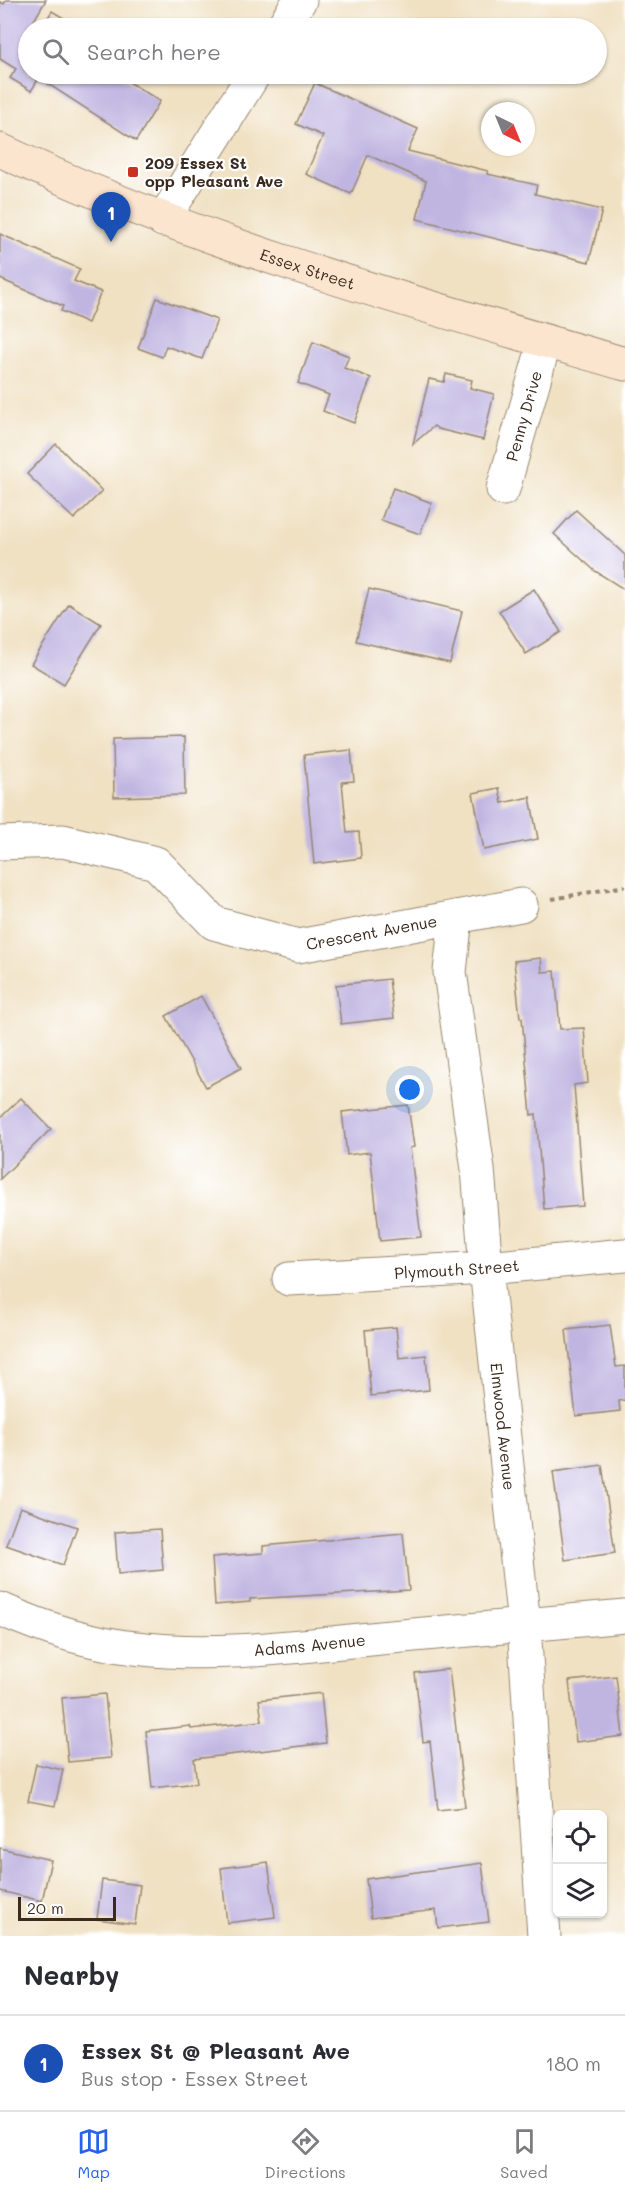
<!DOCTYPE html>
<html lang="en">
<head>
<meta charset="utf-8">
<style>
	:root { --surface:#fff; --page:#f7f7f7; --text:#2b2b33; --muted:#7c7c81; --line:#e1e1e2; --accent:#2563eb }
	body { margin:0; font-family:Mali,sans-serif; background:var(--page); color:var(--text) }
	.controls { position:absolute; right:18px; bottom:18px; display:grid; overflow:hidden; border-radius:9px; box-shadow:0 2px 4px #0004 }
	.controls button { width:54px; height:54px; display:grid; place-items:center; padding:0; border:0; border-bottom:2px solid var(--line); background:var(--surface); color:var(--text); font:30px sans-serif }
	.compass { position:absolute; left:481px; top:102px; width:54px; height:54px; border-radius:50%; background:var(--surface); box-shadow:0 2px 4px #0004; rotate:137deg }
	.scale { position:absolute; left:18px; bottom:15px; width:98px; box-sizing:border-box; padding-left:6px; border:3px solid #3b2a1e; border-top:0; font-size:16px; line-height:21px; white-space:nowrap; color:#3b2a1e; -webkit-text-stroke:4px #fff; paint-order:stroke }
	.you { position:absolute; left:410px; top:1090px; width:21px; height:21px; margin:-15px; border:4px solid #fff; border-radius:50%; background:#1a73e8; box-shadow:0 0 0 9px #1a73e833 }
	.badge { display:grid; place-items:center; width:39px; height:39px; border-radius:50%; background:var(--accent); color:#fff; font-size:20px; font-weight:700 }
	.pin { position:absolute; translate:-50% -50px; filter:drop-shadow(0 2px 3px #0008) }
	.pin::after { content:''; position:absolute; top:32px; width:21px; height:18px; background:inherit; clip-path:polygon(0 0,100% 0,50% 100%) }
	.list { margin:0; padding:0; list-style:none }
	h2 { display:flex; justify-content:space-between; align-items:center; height:78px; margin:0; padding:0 24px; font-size:26px }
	h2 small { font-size:20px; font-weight:400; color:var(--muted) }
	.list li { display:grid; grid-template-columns:39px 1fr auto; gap:18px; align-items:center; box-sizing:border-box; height:96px; padding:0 24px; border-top:2px solid var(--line) }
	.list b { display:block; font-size:22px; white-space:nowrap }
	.list p { margin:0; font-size:20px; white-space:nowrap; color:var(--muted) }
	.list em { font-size:20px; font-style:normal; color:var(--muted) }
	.icon { flex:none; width:33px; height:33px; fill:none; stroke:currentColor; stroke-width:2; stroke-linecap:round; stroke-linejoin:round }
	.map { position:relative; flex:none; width:625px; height:1936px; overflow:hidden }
	.search { position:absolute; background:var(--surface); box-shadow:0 2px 4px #0004; left:18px; right:18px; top:18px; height:66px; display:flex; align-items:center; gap:15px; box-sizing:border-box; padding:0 21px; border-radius:33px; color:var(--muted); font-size:22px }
	.sheet { height:174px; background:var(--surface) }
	nav { display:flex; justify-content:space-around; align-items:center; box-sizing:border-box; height:84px; border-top:2px solid var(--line); background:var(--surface); font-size:16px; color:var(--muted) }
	nav a { display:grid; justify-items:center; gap:3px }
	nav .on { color:var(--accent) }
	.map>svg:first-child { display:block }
	.building { fill:#c0b5e1 }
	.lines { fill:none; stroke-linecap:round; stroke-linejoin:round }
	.minor-casing { stroke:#968670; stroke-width:35 }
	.secondary-casing { stroke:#968670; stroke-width:35 }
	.path { stroke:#968670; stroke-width:4; stroke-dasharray:4.5 4.5; stroke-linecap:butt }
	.minor { stroke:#fff; stroke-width:33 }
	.secondary { stroke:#fce5cf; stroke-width:33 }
	.poi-dot { fill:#c8321e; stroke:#fff; stroke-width:2 }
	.labels { text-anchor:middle; stroke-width:4.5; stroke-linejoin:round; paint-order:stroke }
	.poi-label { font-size:16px; font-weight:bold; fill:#3b2a1e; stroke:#fff; text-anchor:start }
	.street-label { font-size:16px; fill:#3b2a1e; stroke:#fff }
</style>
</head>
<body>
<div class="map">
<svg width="625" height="1936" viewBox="0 0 625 1936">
	<rect width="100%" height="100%" fill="#fff"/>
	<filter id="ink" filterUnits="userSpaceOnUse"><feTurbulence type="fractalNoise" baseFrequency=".0167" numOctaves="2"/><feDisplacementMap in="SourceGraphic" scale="12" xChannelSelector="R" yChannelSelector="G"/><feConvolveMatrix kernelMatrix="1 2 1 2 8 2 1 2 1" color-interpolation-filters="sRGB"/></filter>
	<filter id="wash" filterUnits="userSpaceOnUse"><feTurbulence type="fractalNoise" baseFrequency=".008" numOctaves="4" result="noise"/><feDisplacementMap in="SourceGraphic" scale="24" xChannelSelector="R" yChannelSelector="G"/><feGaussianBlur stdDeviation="1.35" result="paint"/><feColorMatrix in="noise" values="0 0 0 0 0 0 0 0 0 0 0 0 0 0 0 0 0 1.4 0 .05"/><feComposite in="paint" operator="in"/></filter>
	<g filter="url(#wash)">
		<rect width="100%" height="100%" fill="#f0e1c3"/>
		<g id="blocks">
			<g class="building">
				<path d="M6,0H46L33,22L42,27L52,11L72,23L69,28H28V74H116L160,101L136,141L39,78L31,91L10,78L16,69L0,59V2L4,4Z"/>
				<path d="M315,83L418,129L408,151L488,171L487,174L537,185L535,194L602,210L589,262L417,219L426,181L368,155L351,194L306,174L323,136L296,124Z"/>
				<path d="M0,234L80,269L74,281L101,292L88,323L61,311L63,306L0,279Z"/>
				<path d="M157,298L217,320L202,359L166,346L162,357L138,348Z"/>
				<path d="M313,342L349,356L344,368L371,378L354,423L323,411L329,395L298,383Z"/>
				<path d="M446,374L472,380L470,388L494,394L483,440L438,429L434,426L413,444L429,379L444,382Z"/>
				<path d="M56,444L102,491L74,519L27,474Z"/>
				<path d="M393,488L432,503L420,534L381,520Z"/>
				<path d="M576,510L625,555V590L595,571L554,534Z"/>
				<path d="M369,589L462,611L450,663L356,641Z"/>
				<path d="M534,589L561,632L526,654L499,611Z"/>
				<path d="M69,604L101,624L64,684L31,664Z"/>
				<path d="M184,737L185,795L114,797L113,739Z"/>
				<path d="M351,750L354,781L342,782L347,833L359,832L361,858L314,864L304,755Z"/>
				<path d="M499,788L502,803L530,797L538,839L484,850L473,793Z"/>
				<path d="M541,958L542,972L555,971L560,1029L584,1028L588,1083L574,1085L583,1206L544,1209L536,1114L531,1115L522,1018H520L514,961Z"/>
				<path d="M389,979L394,1018L341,1024L336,985Z"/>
				<path d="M201,996L241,1068L206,1087L166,1016Z"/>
				<path d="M21,1098L51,1129L0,1179V1118Z"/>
				<path d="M408,1105L414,1147L410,1148L421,1237L380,1241L370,1152L347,1155L342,1112Z"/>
				<path d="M610,1325L616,1367L625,1366V1400L619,1401L620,1411L576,1416L566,1330Z"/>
				<path d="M396,1327L399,1358L426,1355L429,1390L371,1396L365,1330Z"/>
				<path d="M602,1465L615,1553L565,1560L553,1472Z"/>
				<path d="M20,1507L77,1527L63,1565L6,1545Z"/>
				<path d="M160,1529L163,1570L118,1574L115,1532Z"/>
				<path d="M403,1533L409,1590L250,1599V1602L215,1605L212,1557L263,1553V1546Z"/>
				<path d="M449,1669L465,1807L438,1810L430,1741L423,1742L415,1673Z"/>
				<path d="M616,1676L623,1736L576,1742L569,1681Z"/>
				<path d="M321,1693L326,1743L194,1759L197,1783L152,1788L146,1731L190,1726L191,1729L262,1721L259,1700Z"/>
				<path d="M105,1694L111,1758L68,1762L62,1698Z"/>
				<path d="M36,1764L63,1770L55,1806L28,1801Z"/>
				<path d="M0,1848L51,1860L42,1901L0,1891Z"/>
				<path d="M268,1862L275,1917L227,1923L221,1868Z"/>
				<path d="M482,1863L489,1922L438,1928L436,1910L371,1918L366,1879Z"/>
				<path d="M102,1880L140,1885L135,1924L97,1919Z"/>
			</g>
		</g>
	</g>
	<g filter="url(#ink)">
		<use href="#blocks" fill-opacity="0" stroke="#968670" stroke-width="1.5"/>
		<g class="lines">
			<g class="minor-casing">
				<g id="minor">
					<path d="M282,28L300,0"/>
					<path d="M163,220L254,74"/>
					<path id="s1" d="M503,489L545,341"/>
					<path id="s2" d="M0,843L63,841L156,863L214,923L298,946L521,905"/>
					<path id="s3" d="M456,917L450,972L478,1169L486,1268L524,1625L544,1936"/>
					<path id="s4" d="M289,1279L486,1268L625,1255"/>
					<path id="s5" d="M0,1609C43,1628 89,1643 135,1648C216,1658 299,1646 380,1638C462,1631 543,1623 625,1616"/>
				</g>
			</g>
			<g class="secondary-casing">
				<g id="secondary">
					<path id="s6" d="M0,150C199,244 414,303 625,364"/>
				</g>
			</g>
			<path class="path" d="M552,899L625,886"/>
			<use href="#minor" class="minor"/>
			<use href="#secondary" class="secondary"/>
		</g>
	</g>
	<rect class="poi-dot" x="127" y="166" width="12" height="12" rx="3"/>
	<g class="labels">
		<g class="poi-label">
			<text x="145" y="169">209 Essex St<tspan x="145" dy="18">opp Pleasant Ave</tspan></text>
		</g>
		<g class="street-label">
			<text dy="6" stroke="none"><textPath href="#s6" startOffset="330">Essex Street</textPath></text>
			<text dy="6" stroke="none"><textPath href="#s1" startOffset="76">Penny Drive</textPath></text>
			<text dy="6" stroke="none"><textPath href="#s2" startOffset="404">Crescent Avenue</textPath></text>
			<text dy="6" stroke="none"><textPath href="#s4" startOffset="168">Plymouth Street</textPath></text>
			<text dy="6" stroke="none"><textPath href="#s3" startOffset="513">Elmwood Avenue</textPath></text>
			<text dy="6" stroke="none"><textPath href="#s5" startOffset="316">Adams Avenue</textPath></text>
		</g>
	</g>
</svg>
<div class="controls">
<button><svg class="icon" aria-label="locate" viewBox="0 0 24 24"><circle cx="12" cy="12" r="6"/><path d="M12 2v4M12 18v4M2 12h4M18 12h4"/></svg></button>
<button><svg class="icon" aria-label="layers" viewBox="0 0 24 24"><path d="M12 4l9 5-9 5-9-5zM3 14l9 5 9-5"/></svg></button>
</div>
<svg class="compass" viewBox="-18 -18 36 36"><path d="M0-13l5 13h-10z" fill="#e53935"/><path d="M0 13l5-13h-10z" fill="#7c7c81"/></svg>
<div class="scale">20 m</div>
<div class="you"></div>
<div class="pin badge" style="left:111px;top:242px;background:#1a4fb4">1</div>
<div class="search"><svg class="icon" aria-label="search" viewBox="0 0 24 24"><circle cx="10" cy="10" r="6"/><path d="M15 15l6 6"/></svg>Search here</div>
</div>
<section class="sheet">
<h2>Nearby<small></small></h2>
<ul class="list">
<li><span class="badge" style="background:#1a4fb4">1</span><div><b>Essex St @ Pleasant Ave</b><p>Bus stop · Essex Street</p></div><em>180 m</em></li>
</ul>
</section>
<nav>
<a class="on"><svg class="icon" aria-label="map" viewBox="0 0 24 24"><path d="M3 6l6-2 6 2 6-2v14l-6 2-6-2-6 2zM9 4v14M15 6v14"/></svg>Map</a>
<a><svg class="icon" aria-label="directions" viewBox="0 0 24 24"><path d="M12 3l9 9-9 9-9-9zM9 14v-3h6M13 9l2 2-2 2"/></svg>Directions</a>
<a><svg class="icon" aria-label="saved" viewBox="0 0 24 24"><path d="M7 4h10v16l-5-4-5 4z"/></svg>Saved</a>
</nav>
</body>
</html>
